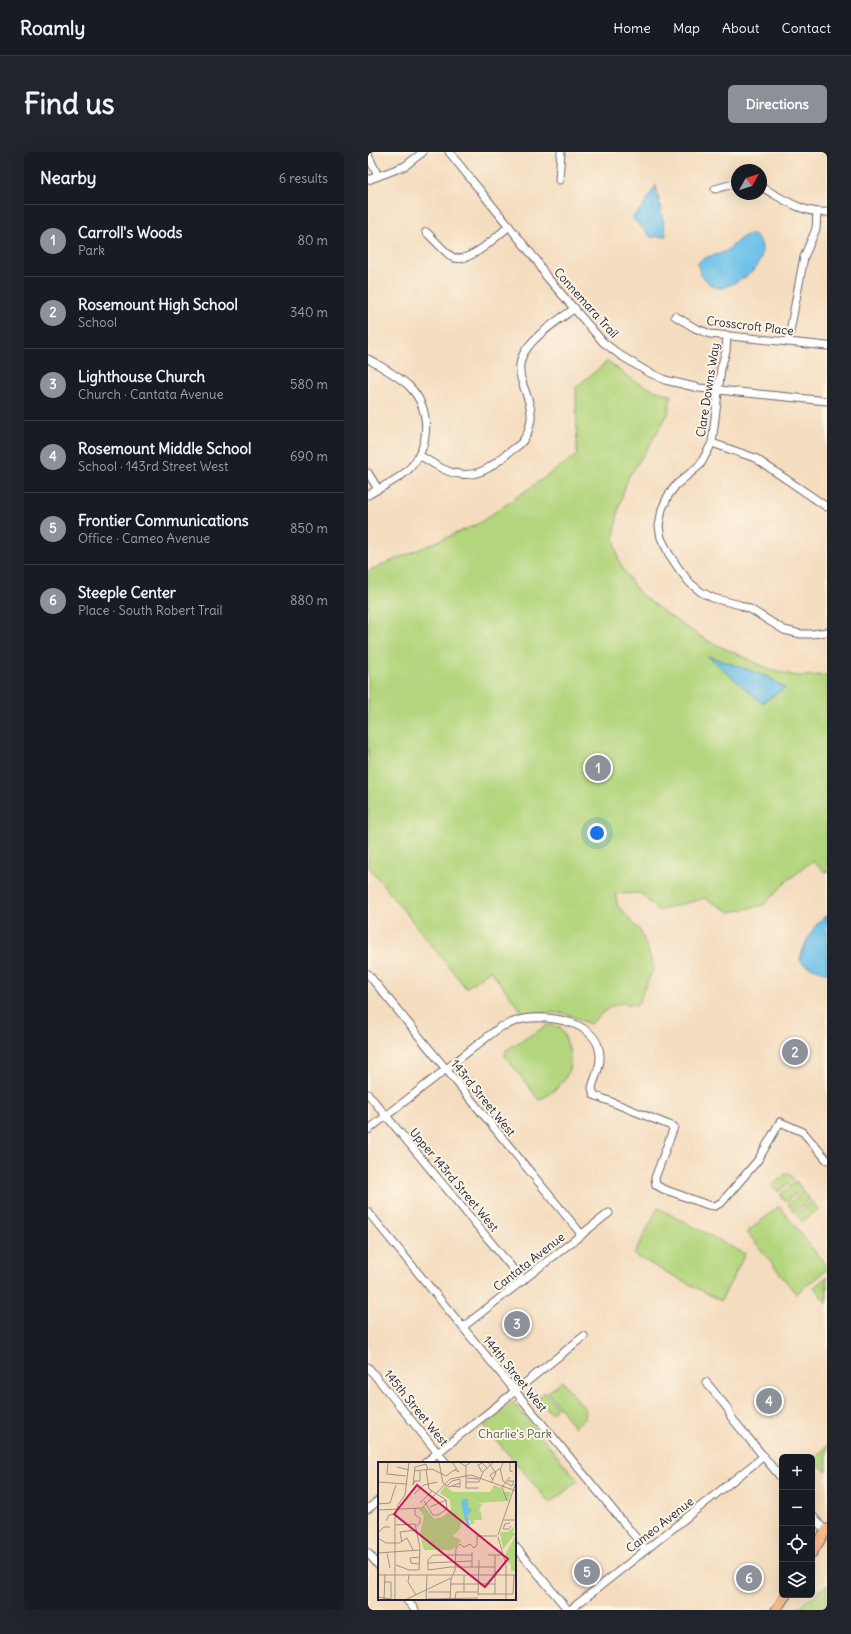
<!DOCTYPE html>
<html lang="en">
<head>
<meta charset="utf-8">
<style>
	:root { --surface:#171b24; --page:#20242c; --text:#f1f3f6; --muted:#9ea1a6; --line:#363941; --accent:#8c9099 }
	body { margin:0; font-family:Delius,sans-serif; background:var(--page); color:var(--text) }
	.controls { position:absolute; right:12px; bottom:12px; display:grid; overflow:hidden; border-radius:6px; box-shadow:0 4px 16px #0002 }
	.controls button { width:36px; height:36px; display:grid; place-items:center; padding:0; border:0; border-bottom:1px solid var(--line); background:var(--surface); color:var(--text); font:20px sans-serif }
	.compass { position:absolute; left:363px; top:12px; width:36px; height:36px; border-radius:50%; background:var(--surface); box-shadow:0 4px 16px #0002; rotate:51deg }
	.you { position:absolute; left:229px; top:681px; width:14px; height:14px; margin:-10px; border:3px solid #fff; border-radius:50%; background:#1a73e8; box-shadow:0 0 0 6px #1a73e833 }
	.badge { display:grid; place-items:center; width:26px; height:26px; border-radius:50%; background:var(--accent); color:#fff; font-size:13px; font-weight:700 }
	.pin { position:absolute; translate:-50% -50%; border:2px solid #fff; box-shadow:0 1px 4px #0006 }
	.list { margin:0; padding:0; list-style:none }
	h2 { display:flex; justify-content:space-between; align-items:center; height:52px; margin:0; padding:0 16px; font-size:17px }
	h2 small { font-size:13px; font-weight:400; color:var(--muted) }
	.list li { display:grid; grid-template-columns:26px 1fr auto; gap:12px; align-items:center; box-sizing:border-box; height:72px; padding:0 16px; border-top:1px solid var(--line) }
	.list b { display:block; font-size:15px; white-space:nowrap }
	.list p { margin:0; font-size:13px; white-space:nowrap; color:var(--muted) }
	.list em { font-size:13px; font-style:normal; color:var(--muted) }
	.icon { flex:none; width:22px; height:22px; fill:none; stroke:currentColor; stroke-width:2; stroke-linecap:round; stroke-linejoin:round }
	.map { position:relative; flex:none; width:459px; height:1458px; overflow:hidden; border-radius:6px }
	header { display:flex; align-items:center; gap:24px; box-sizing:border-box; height:56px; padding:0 20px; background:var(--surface); border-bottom:1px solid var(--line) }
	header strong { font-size:19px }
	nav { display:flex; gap:22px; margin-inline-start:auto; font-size:14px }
	.intro { display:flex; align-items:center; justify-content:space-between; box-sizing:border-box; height:96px; padding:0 24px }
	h1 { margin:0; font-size:28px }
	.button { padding:10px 18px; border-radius:6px; background:var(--accent); color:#fff; font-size:14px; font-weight:700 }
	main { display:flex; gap:24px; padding:0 24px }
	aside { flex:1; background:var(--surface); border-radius:6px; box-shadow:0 4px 16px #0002 }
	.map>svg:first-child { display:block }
	.green { fill:#b3d57d; stroke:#6a7c5c }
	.water { fill:#6fc2eb; stroke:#487293 }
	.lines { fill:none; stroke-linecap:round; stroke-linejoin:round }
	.minor-casing { stroke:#6c6369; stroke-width:9 }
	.major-casing { stroke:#6c6369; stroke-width:11 }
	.minor { stroke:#fff; stroke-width:7 }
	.major { stroke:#fbbb8d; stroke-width:9 }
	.labels { text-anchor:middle; stroke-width:4; stroke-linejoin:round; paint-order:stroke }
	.street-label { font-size:12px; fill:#22223b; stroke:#fcf5e5 }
	.park-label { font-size:12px; fill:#4e584f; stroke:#fcf5e5 }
	.inset-road { fill:none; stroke:#a0928a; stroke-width:1 }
	.view { fill:#c2185b; fill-opacity:0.15; stroke:#c2185b; stroke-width:2 }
	.inset-edge { fill:none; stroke:#22223b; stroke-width:2 }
</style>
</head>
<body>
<header>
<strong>Roamly</strong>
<nav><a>Home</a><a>Map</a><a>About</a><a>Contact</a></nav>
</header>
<div class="intro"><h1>Find us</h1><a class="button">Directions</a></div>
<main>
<aside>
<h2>Nearby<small>6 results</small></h2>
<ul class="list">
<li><span class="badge">1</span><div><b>Carroll's Woods</b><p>Park</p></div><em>80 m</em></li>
<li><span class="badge">2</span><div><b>Rosemount High School</b><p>School</p></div><em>340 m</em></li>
<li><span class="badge">3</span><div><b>Lighthouse Church</b><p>Church · Cantata Avenue</p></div><em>580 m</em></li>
<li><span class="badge">4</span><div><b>Rosemount Middle School</b><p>School · 143rd Street West</p></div><em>690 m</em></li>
<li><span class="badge">5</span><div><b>Frontier Communications</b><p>Office · Cameo Avenue</p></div><em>850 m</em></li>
<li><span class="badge">6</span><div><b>Steeple Center</b><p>Place · South Robert Trail</p></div><em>880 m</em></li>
</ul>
</aside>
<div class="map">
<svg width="459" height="1458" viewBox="0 0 459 1458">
	<rect width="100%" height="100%" fill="#fcf5e5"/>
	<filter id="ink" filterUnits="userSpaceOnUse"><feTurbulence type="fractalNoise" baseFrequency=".025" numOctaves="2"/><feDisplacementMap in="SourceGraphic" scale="8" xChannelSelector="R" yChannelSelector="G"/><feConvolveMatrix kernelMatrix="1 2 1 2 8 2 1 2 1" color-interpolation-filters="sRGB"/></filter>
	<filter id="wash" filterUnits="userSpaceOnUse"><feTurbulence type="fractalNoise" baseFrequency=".012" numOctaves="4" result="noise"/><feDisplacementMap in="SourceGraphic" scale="16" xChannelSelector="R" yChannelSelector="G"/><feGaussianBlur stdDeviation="0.9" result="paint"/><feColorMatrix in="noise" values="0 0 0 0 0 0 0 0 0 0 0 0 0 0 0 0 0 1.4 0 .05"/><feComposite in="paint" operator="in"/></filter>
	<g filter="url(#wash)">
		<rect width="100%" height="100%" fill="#f4dcbe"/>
		<g class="green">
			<path d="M240,209C258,225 279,238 303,243L300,262L281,294L260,326L251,354L246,386L251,409L258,422L272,442L300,463L340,489L402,517L428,524L459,523V721L444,709L419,729L396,753L362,760L337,746L290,759L272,741L247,742L250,754L273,780L286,815L269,854C244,846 240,858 222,872L195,861H155L122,818L98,836L0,714V419L110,372L209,303L208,235Z"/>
			<path d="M180,873L192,875C210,907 205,931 171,948L137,904L138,898Z"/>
			<path d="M420,1020L426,1027L410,1040L404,1033Z"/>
			<path d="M428,1029L434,1037L418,1050L412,1043Z"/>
			<path d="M436,1039L442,1047L426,1060L420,1052Z"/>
			<path d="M444,1049L450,1057L434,1070L428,1062Z"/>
			<path d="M411,1054L459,1115V1117L428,1142L379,1080Z"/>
			<path d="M290,1056L377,1102L353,1149L266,1103Z"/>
			<path d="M459,1125V1152L446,1135Z"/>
			<path d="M194,1229L217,1257L216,1267L206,1275L180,1240Z"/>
			<path d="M177,1240L189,1256L183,1261L170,1246Z"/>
			<path d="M145,1250L210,1329L182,1351L116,1274Z"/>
			<path d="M459,1293V1320L446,1309Z"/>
			<path d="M459,1433V1458H426L431,1455Z"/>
		</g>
		<g class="water">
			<path d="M288,33L298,84L283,85L264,66L274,56Z"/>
			<path d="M383,82C399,86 395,110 386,118C378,125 363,134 353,136C346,136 341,132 337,127C333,123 330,117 330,111C339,102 347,105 356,100C366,95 371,84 383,82Z"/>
			<path d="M340,504L400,525L417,536L394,551Z"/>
			<path d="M459,763V821L435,812L432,807C437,790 445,773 459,763Z"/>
		</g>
	</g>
	<g filter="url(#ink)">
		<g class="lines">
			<g class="minor-casing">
				<g id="minor">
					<path d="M81,0L169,109L178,124L235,190L252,203L278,219L297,228L331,236L459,249"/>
					<path d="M0,3L10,24"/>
					<path d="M0,28L37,14L55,0"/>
					<path d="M191,28L193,0"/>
					<path d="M393,35C414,46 435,62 459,60"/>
					<path d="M347,37L369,31"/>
					<path d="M58,80C64,85 80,104 86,106C102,111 129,84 141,74"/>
					<path d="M307,164L327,176L342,182L459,194"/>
					<path d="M359,184L358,199L353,216L344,291L332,313L308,333L300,344L294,357L291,374L293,386L301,402L311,417L322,431L333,440L345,446L372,453L382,457L416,478L433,482H444L459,480"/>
					<path d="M420,190L436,105L448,77L449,61"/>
					<path d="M0,207C14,215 29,223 41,234C64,257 63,296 39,319C28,329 13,335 0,343"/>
					<path d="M344,291L387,306L459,355"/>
					<path d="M51,303C63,310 78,321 92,322C112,325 126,313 140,301C145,297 153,293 156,287C160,282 162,273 163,267C165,246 147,228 153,208C158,188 191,168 207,156"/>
					<path d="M0,321L10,337"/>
					<path d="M0,822L214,1083"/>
					<path d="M0,942L155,1129"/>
					<path d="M0,978L132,875C140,873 148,868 155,867C182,862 231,870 232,904C233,915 226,926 224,936L226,943L306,975L287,1026L288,1033L295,1037L340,1053L347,1054L354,1050L390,1008L412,970L435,980L459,1008"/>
					<path d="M0,1060L278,1398"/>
					<path d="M95,1175L241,1061"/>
					<path d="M0,1215L78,1311"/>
					<path d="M338,1230L360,1257L363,1265L414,1327"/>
					<path d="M57,1311L216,1184"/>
					<path d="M0,1357L11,1348"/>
					<path d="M444,1363L457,1379"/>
					<path d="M147,1394L200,1458"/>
					<path d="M0,1401L11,1414"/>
					<path d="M38,1447L47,1458"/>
					<path d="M202,1458L396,1304"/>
				</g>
			</g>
			<g class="major-casing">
				<g id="major">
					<path d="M444,1401L459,1377"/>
					<path d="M408,1458L418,1443"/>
				</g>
			</g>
			<use href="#minor" class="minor"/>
			<use href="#major" class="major"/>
		</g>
	</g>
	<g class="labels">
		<g class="street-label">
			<text transform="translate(218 151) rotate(48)" y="4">Connemara Trail</text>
			<text transform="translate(382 174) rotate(7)" y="4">Crosscroft Place</text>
			<text transform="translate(340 238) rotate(-81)" y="4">Clare Downs Way</text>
			<text transform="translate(115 946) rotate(51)" y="4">143rd Street West</text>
			<text transform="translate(86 1028) rotate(50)" y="4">Upper 143rd Street West</text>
			<text transform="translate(161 1110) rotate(-38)" y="4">Cantata Avenue</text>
			<text transform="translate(147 1222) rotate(51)" y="4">144th Street West</text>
			<text transform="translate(48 1256) rotate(51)" y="4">145th Street West</text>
			<text transform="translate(292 1373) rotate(-38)" y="4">Cameo Avenue</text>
		</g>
		<g class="park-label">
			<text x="147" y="1286">Charlie's Park</text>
		</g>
	</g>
	<g transform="translate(10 1310)">
		<rect width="138" height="138" fill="#f4dcbe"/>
		<path d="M116,23L123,26L125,30H133L130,39L99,41L104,42L101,49L103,50L104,58H95L97,60L93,63L92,58L83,60L82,67L75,74L83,78L78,85L73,88H46L42,73L46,54L41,47L47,45L56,57L64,55L73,48L72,38L62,31L67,24L75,30H112ZM136,65L135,71H138L125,87L122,70H130ZM138,73V102L137,109H133V103L128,99V91Z" fill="#b3d57d"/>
		<path d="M90,37V44L94,48L89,54L92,63L89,66L83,40L85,37Z" fill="#6fc2eb"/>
		<path class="inset-road" d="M10,0L9,12L28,14M61,0L65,21L71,25L82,21M74,0L81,10L77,8M81,0L87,4L93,0M110,0L118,11L113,21M132,0V9L135,10M88,4V26M19,5L31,8M122,6L125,19L134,24L136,19H130M36,9L54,7L68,14L78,7M104,10L100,3L104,1L109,6M89,16L101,17M115,18L112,13L123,6L125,0M36,19H42V9M37,19L35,23L37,5L48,2L50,8M0,20L28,22M88,20H101L105,10L116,0M69,24L74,19L82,17V25L74,24M124,25L129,39M124,25L132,15M87,26H101M36,32L46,23L59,20M46,39L55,53H60L69,47L68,38L51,27L48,8M42,41L54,29M0,42L12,41L18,23M52,45L68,38M37,47V53L42,56V61L38,64M0,48L44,46L72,17L93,13L138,29M125,58H138M8,59L11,53L18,52M132,61L127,62L125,67H131L133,64M17,63L37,62L42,86L41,108H31L18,103M0,71L6,65H12M120,73L138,20M120,75L128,103V138M0,76L8,81H21L29,76L35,88M24,80L22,70L38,68M0,91L42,88M9,91L12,106M94,93H55L50,98V108L73,105H117M110,93H125M50,101L94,99M41,102L33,101L32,96L42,95M94,105V90M0,113H138M31,113L30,120L38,133M49,113L48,137L100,136M73,122H117M50,130H72M86,130V113M100,132H135L136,113M117,132V93M100,133L101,98M0,135L13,137V120H6M6,138L7,113M17,138V57L20,43L27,33L31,0M27,138L73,116M72,138L73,117L77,108L78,86L82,82L86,85L92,82L96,86L99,83V74H119M77,138L78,130H100"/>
		<path class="view" d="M39,23L130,97L107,125L16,52Z"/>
		<rect width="138" height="138" class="inset-edge"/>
	</g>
</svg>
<div class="controls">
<button>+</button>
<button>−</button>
<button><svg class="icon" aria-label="locate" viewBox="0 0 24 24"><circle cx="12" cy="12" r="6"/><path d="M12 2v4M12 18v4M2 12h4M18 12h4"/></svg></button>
<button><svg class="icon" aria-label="layers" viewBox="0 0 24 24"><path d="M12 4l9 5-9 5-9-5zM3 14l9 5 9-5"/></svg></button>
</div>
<svg class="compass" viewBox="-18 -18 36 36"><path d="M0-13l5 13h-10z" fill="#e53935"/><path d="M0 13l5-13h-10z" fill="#9ea1a6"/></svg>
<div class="you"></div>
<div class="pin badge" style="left:230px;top:616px">1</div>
<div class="pin badge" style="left:427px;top:900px">2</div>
<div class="pin badge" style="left:149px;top:1172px">3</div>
<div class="pin badge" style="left:401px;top:1249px">4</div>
<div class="pin badge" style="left:219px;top:1420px">5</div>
<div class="pin badge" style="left:381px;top:1426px">6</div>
</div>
</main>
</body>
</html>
